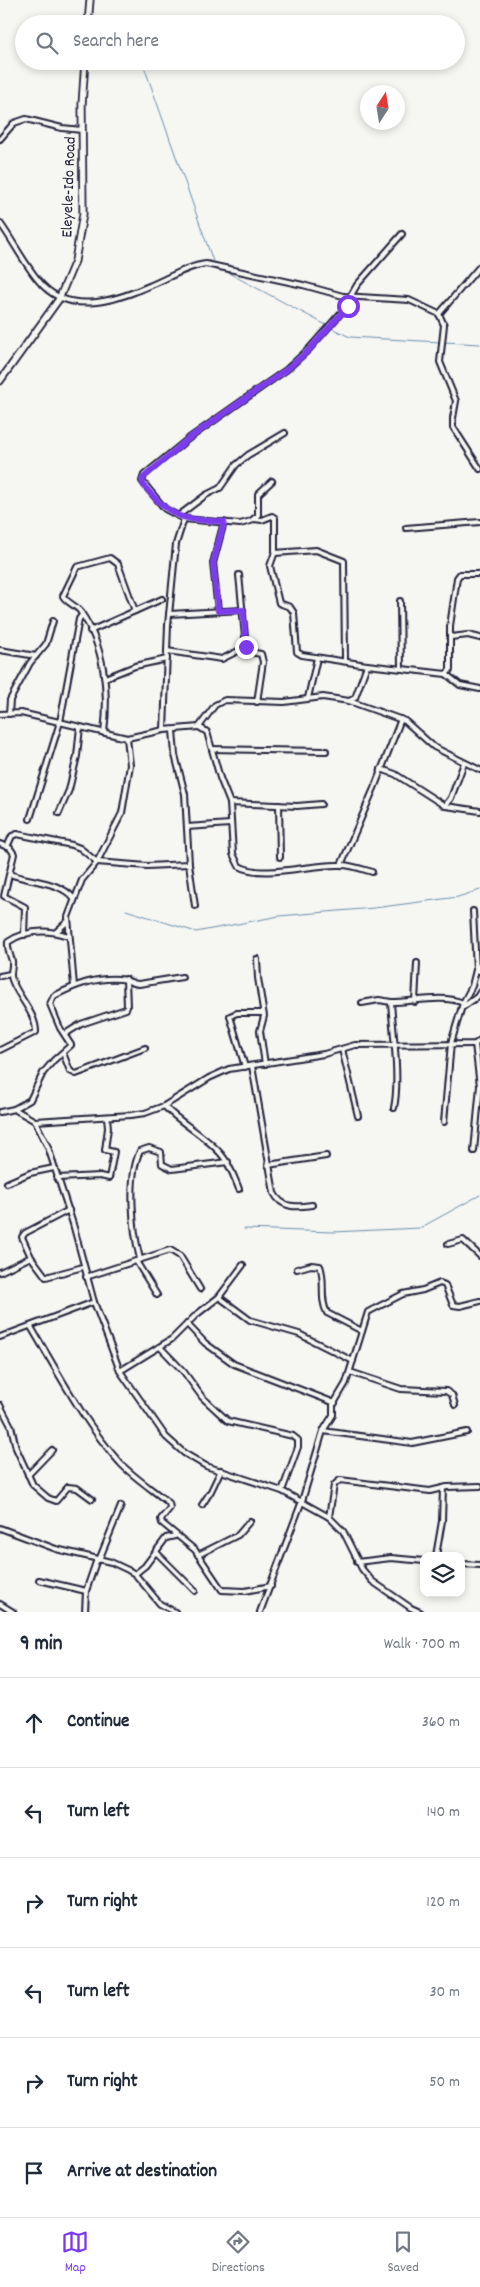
<!DOCTYPE html>
<html lang="en">
<head>
<meta charset="utf-8">
<style>
	:root { --surface:#fff; --page:#f6f6f7; --text:#1f2937; --muted:#747a83; --line:#e0e1e3; --accent:#7c3aed }
	body { margin:0; font-family:Dekko,sans-serif; background:var(--page); color:var(--text) }
	.controls { position:absolute; right:15px; bottom:15px; display:grid; overflow:hidden; border-radius:10px; box-shadow:0 2px 8px #0003 }
	.controls button { width:45px; height:45px; display:grid; place-items:center; padding:0; border:0; border-bottom:1px solid var(--line); background:var(--surface); color:var(--text); font:25px sans-serif }
	.compass { position:absolute; left:360px; top:85px; width:45px; height:45px; border-radius:50%; background:var(--surface); box-shadow:0 2px 8px #0003; rotate:12deg }
	.stop { position:absolute; width:15px; height:15px; margin:-11px; border:4px solid #7c3aed; border-radius:50%; background:#fff }
	.stop.end { background:#7c3aed; border-color:#fff; box-shadow:0 1px 5px #0008 }
	.list { margin:0; padding:0; list-style:none }
	h2 { display:flex; justify-content:space-between; align-items:center; height:65px; margin:0; padding:0 20px; font-size:21px }
	h2 small { font-size:16px; font-weight:400; color:var(--muted) }
	.list li { display:grid; grid-template-columns:32px 1fr auto; gap:15px; align-items:center; box-sizing:border-box; height:90px; padding:0 20px; border-top:1px solid var(--line) }
	.list b { display:block; font-size:19px; white-space:nowrap }
	.list em { font-size:16px; font-style:normal; color:var(--muted) }
	.icon { flex:none; width:28px; height:28px; fill:none; stroke:currentColor; stroke-width:2; stroke-linecap:round; stroke-linejoin:round }
	.map { position:relative; flex:none; width:480px; height:1612px; overflow:hidden }
	.search { position:absolute; background:var(--surface); box-shadow:0 2px 8px #0003; left:15px; right:15px; top:15px; height:55px; display:flex; align-items:center; gap:12px; box-sizing:border-box; padding:0 18px; border-radius:28px; color:var(--muted); font-size:19px }
	.sheet { height:605px; background:var(--surface) }
	nav { display:flex; justify-content:space-around; align-items:center; box-sizing:border-box; height:70px; border-top:1px solid var(--line); background:var(--surface); font-size:14px; color:var(--muted) }
	nav a { display:grid; justify-items:center; gap:2px }
	nav .on { color:var(--accent) }
	.map>svg:first-child { display:block }
	.lines { fill:none; stroke-linecap:round; stroke-linejoin:round }
	.stream { stroke:#698ead; stroke-width:1 }
	.minor-casing { stroke:#22223b; stroke-width:8 }
	.secondary-casing { stroke:#22223b; stroke-width:9 }
	.minor { stroke:#f6f6f2; stroke-width:4 }
	.secondary { stroke:#f6f6f2; stroke-width:5.5 }
	.route { stroke:#7c3aed; stroke-width:6 }
	.labels { text-anchor:middle; stroke-width:4; stroke-linejoin:round; paint-order:stroke }
	.street-label { font-size:16px; fill:#22223b; stroke:#f6f6f2 }
</style>
</head>
<body>
<div class="map">
<svg width="480" height="1612" viewBox="0 0 480 1612">
	<rect width="100%" height="100%" fill="#f6f6f2"/>
	<filter id="ink" filterUnits="userSpaceOnUse"><feTurbulence type="fractalNoise" baseFrequency=".02" numOctaves="2"/><feDisplacementMap in="SourceGraphic" scale="10" xChannelSelector="R" yChannelSelector="G"/><feConvolveMatrix kernelMatrix="1 2 1 2 8 2 1 2 1" color-interpolation-filters="sRGB"/></filter>
	<g filter="url(#ink)">
		<g class="lines">
			<g class="stream">
				<path d="M145,69L214,264"/>
				<path d="M221,269L328,326"/>
				<path d="M331,328L350,337L440,342"/>
				<path d="M444,342L480,344"/>
				<path d="M126,910L196,932L279,916L374,908L458,897L480,890"/>
				<path d="M244,1229L333,1232L420,1228L480,1195"/>
			</g>
			<g class="minor-casing">
				<g id="minor">
					<path d="M0,139L14,123L26,119L62,128L82,130"/>
					<path d="M0,223C13,241 24,263 38,280C66,316 113,302 149,286C167,279 187,266 206,264L303,285L343,296L409,300L439,314L444,325L440,362L456,401L453,418V427L480,469"/>
					<path d="M439,314L480,266"/>
					<path d="M272,481L258,494V515L251,521L240,524L184,519L165,509L142,481L144,475L188,439L286,370L309,349L347,306L350,297L357,285L402,234"/>
					<path d="M178,516L206,495L220,488L236,465L248,455L285,433"/>
					<path d="M254,519L262,520L272,516L275,518V552L270,566L279,603L290,607L294,613L297,652L302,655L367,665"/>
					<path d="M406,528L480,522"/>
					<path d="M275,553L316,550L344,561L345,661"/>
					<path d="M239,575L246,647L250,652L261,654L263,662L257,702"/>
					<path d="M400,601L401,667"/>
					<path d="M218,611L213,563L224,522"/>
					<path d="M169,614L243,610"/>
					<path d="M90,631L162,599"/>
					<path d="M451,637L468,635L480,638"/>
					<path d="M0,650L36,656"/>
					<path d="M167,651L222,659L246,647"/>
					<path d="M446,674L450,670V626L457,578L460,574H480"/>
					<path d="M105,678L135,666L167,659"/>
					<path d="M308,698L317,658"/>
					<path d="M349,701L355,698L367,665L446,674L460,685L480,689"/>
					<path d="M0,714L21,713L127,738L164,730L199,727L215,705L225,700L284,702L323,697L349,701L405,721L434,747L480,770"/>
					<path d="M9,714L10,700L30,663L46,644L53,621"/>
					<path d="M199,727L207,732L220,778L230,803L233,854L239,866C264,880 313,863 341,865C351,865 362,869 372,872"/>
					<path d="M164,730L168,625L176,544L184,519"/>
					<path d="M173,730L175,755L185,794L189,864L195,906"/>
					<path d="M104,733C109,692 105,646 80,611C75,605 66,602 63,596L77,567L110,558L118,564L135,611"/>
					<path d="M212,749L326,751"/>
					<path d="M381,769L395,774L445,806L451,798L464,763"/>
					<path d="M230,803L297,806L321,804"/>
					<path d="M279,805L280,857"/>
					<path d="M446,806L480,811"/>
					<path d="M59,813L69,790L77,756L80,727"/>
					<path d="M30,819L60,722L79,619L82,615"/>
					<path d="M187,827L230,824"/>
					<path d="M0,844L10,848L14,854L4,896L25,907L24,935"/>
					<path d="M7,847L12,836L17,834L72,845L80,848L97,862L147,866L189,864"/>
					<path d="M341,865L375,786L401,719"/>
					<path d="M10,874C30,882 61,881 74,899"/>
					<path d="M56,932L67,922"/>
					<path d="M257,959L258,978L264,1016L260,1031L265,1064"/>
					<path d="M480,965L476,970L480,971"/>
					<path d="M0,976L10,974"/>
					<path d="M74,986L68,917L82,880L97,862L122,813L130,765L127,738"/>
					<path d="M391,1002C413,1002 444,994 463,1003"/>
					<path d="M415,1002L417,963"/>
					<path d="M362,1003L379,1000L391,1002C393,1032 400,1079 394,1108"/>
					<path d="M463,1007L477,997L480,992"/>
					<path d="M65,1034L81,1024L126,1009L127,1007L126,979"/>
					<path d="M342,1049L358,1116"/>
					<path d="M0,1050L36,1032C36,1013 18,997 12,980C9,973 13,968 12,961C10,954 7,949 8,942C27,929 47,929 68,936"/>
					<path d="M63,1053L70,1071L76,1074L145,1048"/>
					<path d="M252,1066L274,1193C282,1209 297,1207 312,1205"/>
					<path d="M245,1067L230,1016L237,1013H263"/>
					<path d="M164,1106C181,1124 205,1135 221,1154C230,1164 234,1177 239,1189"/>
					<path d="M14,1109L30,1100L43,1073L54,1060L71,1045L60,1028L50,1004L54,996C75,985 96,977 120,979C127,979 132,984 139,984L182,977"/>
					<path d="M0,1112L14,1109L35,1121L131,1115L145,1113L164,1106L209,1078L229,1069L324,1054L355,1045L475,1044L480,1040"/>
					<path d="M35,1121L48,1147L73,1224L94,1302L120,1371L166,1437L184,1453L206,1466L282,1491L329,1517L343,1531L362,1569L372,1581L411,1608L420,1612"/>
					<path d="M444,1122L451,1043L463,1003L472,986L476,970L473,911"/>
					<path d="M474,1151L480,1086L475,1044"/>
					<path d="M268,1165L326,1156"/>
					<path d="M57,1178L100,1176L109,1178L114,1152L105,1150L108,1128L107,1117"/>
					<path d="M7,1183L30,1173L54,1168"/>
					<path d="M69,1210L25,1233L22,1237L31,1257L46,1277L83,1267"/>
					<path d="M448,1244L463,1240L480,1256"/>
					<path d="M140,1259C133,1232 127,1177 140,1151L149,1148L161,1152L162,1164L172,1169L228,1162"/>
					<path d="M136,1261L157,1295"/>
					<path d="M297,1269L311,1265L320,1266C326,1281 319,1298 327,1313L362,1331"/>
					<path d="M0,1272L31,1257"/>
					<path d="M86,1277L170,1250L180,1256L200,1289"/>
					<path d="M219,1297L250,1320L299,1334L353,1361"/>
					<path d="M187,1324L205,1343L234,1364L335,1403"/>
					<path d="M31,1327C59,1374 84,1423 121,1464C135,1478 153,1490 169,1503L170,1508L161,1519L162,1523L195,1550L222,1590L245,1591L271,1586"/>
					<path d="M0,1337L94,1302"/>
					<path d="M160,1347L184,1372L202,1397L228,1421L293,1436L298,1440V1447L282,1491"/>
					<path d="M120,1371L172,1339L196,1315L219,1297L243,1265"/>
					<path d="M350,1372L401,1389L446,1391L452,1395L455,1405"/>
					<path d="M0,1405L11,1426L16,1448L33,1485L48,1498L56,1501L68,1487L77,1488L92,1499"/>
					<path d="M323,1431L412,1443L467,1432"/>
					<path d="M28,1475L52,1450"/>
					<path d="M202,1505L211,1491L221,1470"/>
					<path d="M329,1517L334,1485L340,1480L430,1491L447,1487L480,1486"/>
					<path d="M0,1528L56,1549L111,1562L128,1570L135,1574L160,1604L175,1612"/>
					<path d="M156,1552L195,1591"/>
					<path d="M198,1555L238,1535L250,1521"/>
					<path d="M436,1556L442,1521L443,1488"/>
					<path d="M99,1560L121,1506"/>
					<path d="M357,1562L391,1558L424,1561"/>
					<path d="M461,1564L480,1565"/>
					<path d="M135,1574L145,1566L166,1538L175,1536"/>
					<path d="M39,1580L86,1591"/>
					<path d="M0,1604L13,1612"/>
					<path d="M85,1612L86,1591L97,1559"/>
					<path d="M260,1612L302,1501L323,1431L333,1415V1405L346,1383L368,1312L403,1294L423,1290L440,1283L445,1285L453,1305L460,1306L480,1301"/>
				</g>
			</g>
			<g class="secondary-casing">
				<g id="secondary">
					<path d="M88,24L90,0"/>
					<path d="M0,381L59,299L75,261L83,214L82,105L85,61"/>
				</g>
			</g>
			<use href="#minor" class="minor"/>
			<use href="#secondary" class="secondary"/>
		</g>
	</g>
	<g class="lines" filter="url(#ink)">
		<path class="route" d="M246,647L243,610L218,611L213,563L224,522C188,519 177,522 151,494C147,489 141,485 143,478L188,439L286,370L309,350L348,306"/>
	</g>
	<g class="labels">
		<g class="street-label">
			<text transform="translate(67 187) rotate(-88)" y="6">Eleyele-Ido Road</text>
		</g>
	</g>
</svg>
<div class="controls">
<button><svg class="icon" aria-label="layers" viewBox="0 0 24 24"><path d="M12 4l9 5-9 5-9-5zM3 14l9 5 9-5"/></svg></button>
</div>
<svg class="compass" viewBox="-18 -18 36 36"><path d="M0-13l5 13h-10z" fill="#e53935"/><path d="M0 13l5-13h-10z" fill="#747a83"/></svg>
<div class="stop" style="left:348px;top:306px"></div>
<div class="stop end" style="left:246px;top:647px"></div>
<div class="search"><svg class="icon" aria-label="search" viewBox="0 0 24 24"><circle cx="10" cy="10" r="6"/><path d="M15 15l6 6"/></svg>Search here</div>
</div>
<section class="sheet">
<h2>9 min<small>Walk · 700 m</small></h2>
<ul class="list">
<li><svg class="icon" aria-label="ahead" viewBox="0 0 24 24"><path d="M12 20V5M6 11l6-6 6 6"/></svg><div><b>Continue</b></div><em>360 m</em></li>
<li><svg class="icon" aria-label="left" viewBox="0 0 24 24"><path d="M17 20v-9H6M10 6l-5 5 5 5"/></svg><div><b>Turn left</b></div><em>140 m</em></li>
<li><svg class="icon" aria-label="right" viewBox="0 0 24 24"><path d="M7 20v-9h11M14 6l5 5-5 5"/></svg><div><b>Turn right</b></div><em>120 m</em></li>
<li><svg class="icon" aria-label="left" viewBox="0 0 24 24"><path d="M17 20v-9H6M10 6l-5 5 5 5"/></svg><div><b>Turn left</b></div><em>30 m</em></li>
<li><svg class="icon" aria-label="right" viewBox="0 0 24 24"><path d="M7 20v-9h11M14 6l5 5-5 5"/></svg><div><b>Turn right</b></div><em>50 m</em></li>
<li><svg class="icon" aria-label="arrive" viewBox="0 0 24 24"><path d="M6 21V4h12l-3 4 3 4H6"/></svg><div><b>Arrive at destination</b></div></li>
</ul>
</section>
<nav>
<a class="on"><svg class="icon" aria-label="map" viewBox="0 0 24 24"><path d="M3 6l6-2 6 2 6-2v14l-6 2-6-2-6 2zM9 4v14M15 6v14"/></svg>Map</a>
<a><svg class="icon" aria-label="directions" viewBox="0 0 24 24"><path d="M12 3l9 9-9 9-9-9zM9 14v-3h6M13 9l2 2-2 2"/></svg>Directions</a>
<a><svg class="icon" aria-label="saved" viewBox="0 0 24 24"><path d="M7 4h10v16l-5-4-5 4z"/></svg>Saved</a>
</nav>
</body>
</html>
